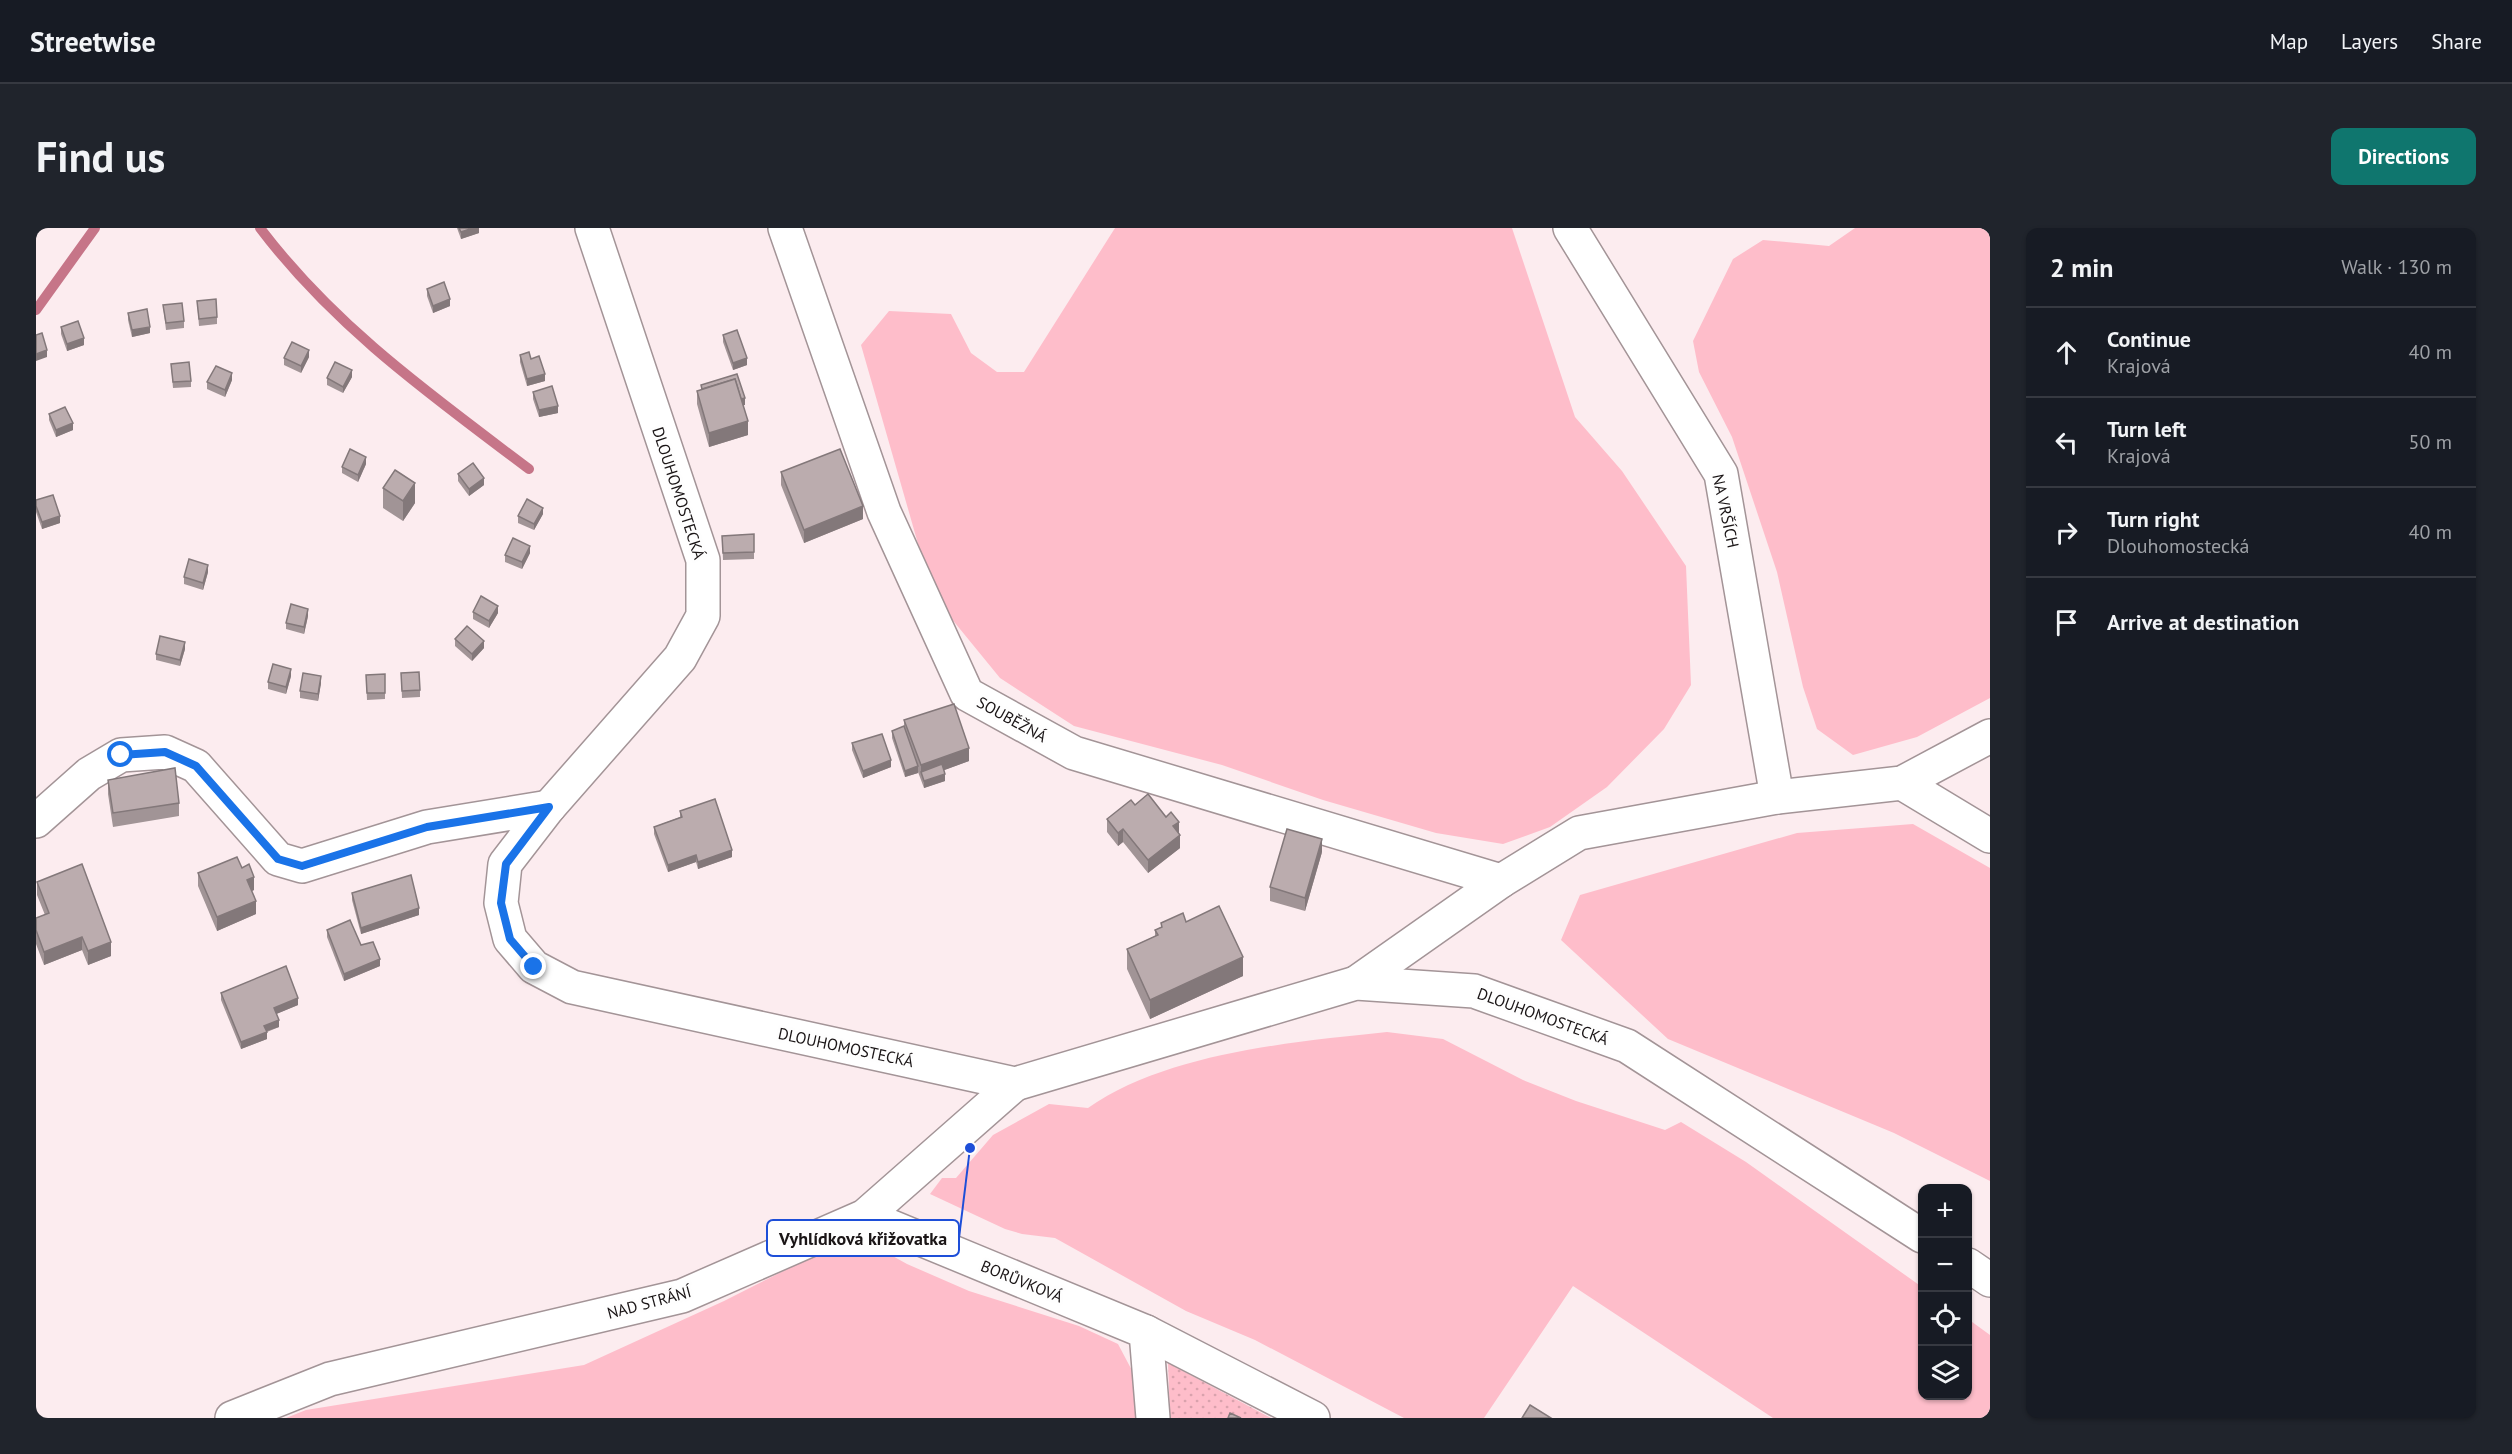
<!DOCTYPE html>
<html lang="en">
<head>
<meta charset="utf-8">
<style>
	:root { --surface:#171b24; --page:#20242c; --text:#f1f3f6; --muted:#9ea1a6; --line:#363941; --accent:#0f766e }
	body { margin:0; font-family:"PT Sans",sans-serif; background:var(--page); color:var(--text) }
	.controls { position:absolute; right:18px; bottom:18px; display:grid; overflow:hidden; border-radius:12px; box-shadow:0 2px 4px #0004 }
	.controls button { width:54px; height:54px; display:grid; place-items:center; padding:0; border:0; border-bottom:2px solid var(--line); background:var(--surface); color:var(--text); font:30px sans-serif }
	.stop { position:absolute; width:18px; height:18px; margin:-14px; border:4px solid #1a73e8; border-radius:50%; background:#fff }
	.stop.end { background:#1a73e8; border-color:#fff; box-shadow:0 2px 6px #0008 }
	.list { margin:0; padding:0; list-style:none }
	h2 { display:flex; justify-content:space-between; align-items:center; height:78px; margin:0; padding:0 24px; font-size:26px }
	h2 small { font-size:20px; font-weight:400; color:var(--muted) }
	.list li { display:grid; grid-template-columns:39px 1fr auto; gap:18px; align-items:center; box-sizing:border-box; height:90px; padding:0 24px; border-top:2px solid var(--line) }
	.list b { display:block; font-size:22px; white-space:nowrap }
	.list p { margin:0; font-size:20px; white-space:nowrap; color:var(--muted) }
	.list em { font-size:20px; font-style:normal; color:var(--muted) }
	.icon { flex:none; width:33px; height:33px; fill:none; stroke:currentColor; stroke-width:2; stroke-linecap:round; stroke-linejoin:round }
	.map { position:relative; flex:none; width:1954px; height:1190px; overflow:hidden; border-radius:12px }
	header { display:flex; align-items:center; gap:36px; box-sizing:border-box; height:84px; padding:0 30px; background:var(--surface); border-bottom:2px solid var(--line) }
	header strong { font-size:28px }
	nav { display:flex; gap:33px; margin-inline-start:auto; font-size:21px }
	.intro { display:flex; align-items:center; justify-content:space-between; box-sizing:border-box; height:144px; padding:0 36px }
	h1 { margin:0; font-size:42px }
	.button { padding:15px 27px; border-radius:12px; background:var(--accent); color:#fff; font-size:21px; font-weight:700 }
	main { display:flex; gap:36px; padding:0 36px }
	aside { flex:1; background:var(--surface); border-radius:12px; box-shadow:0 2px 4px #0004 }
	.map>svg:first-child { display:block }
	.grass { fill:#febdca }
	.park { fill:url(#park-dots) }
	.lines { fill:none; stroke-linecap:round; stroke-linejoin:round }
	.stream { stroke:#c67588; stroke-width:10 }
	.minor-casing { stroke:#a39497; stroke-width:36 }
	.tertiary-casing { stroke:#a39497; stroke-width:36 }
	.minor { stroke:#fff; stroke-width:33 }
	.tertiary { stroke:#fff; stroke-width:33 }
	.wall { fill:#a19496 }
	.shaded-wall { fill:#83787a }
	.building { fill:#bbacae; stroke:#83787a; stroke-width:1.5 }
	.route { stroke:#1a73e8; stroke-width:8 }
	.labels { text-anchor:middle; stroke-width:6; stroke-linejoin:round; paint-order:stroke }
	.street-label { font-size:16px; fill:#1a1516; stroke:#fefefe }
	.leader { fill:none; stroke:#1d4ed8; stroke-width:2 }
	.callout-dot { fill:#1d4ed8; stroke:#fefefe; stroke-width:2 }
	.callout { fill:#fefefe; stroke:#1d4ed8; stroke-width:2 }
	.callout-label { font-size:18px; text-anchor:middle; font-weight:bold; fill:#1a1516 }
</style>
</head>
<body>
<header>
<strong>Streetwise</strong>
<nav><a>Map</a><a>Layers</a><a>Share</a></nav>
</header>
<div class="intro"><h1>Find us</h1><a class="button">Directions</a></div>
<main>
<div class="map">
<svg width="1954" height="1190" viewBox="0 0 1954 1190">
	<defs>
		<pattern id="park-dots" width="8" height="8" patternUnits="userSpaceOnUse" patternTransform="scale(1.5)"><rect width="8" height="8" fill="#febdca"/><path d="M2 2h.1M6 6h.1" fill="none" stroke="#d9a2ad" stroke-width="1.8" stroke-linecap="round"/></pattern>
	</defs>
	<rect width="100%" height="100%" fill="#fcecef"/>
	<g class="grass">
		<path d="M1079,0H1476L1539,189L1586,243L1650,338L1655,457L1628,501L1571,559L1514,599L1467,616L1400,605L1287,572L1186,537L1038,498L964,450L897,368L825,117L853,83L915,86L935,125L961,144H988Z"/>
		<path d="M1819,0H1954V470L1881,509L1817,527L1781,501L1767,459L1741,344L1696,209L1663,144L1657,113L1697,31L1727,12L1793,18Z"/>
		<path d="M1877,596L1954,640V953L1858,905L1632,811L1525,712L1544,667L1761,605Z"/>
		<path d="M1351,804L1407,811L1487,852L1540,873L1629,902L1645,894L1710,934L1886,1059V1168H1932V1091L1954,1107V1190H1737L1537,1058L1448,1190H1368L1219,1112L1150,1083L1019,1010L986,1006L969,1001L894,966L906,950H920L957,907L1013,876L1052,880C1131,825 1256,814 1351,804Z"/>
		<path d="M835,1016L871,1036L933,1063L1043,1098L1082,1116L1100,1150L1103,1190H250L270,1182L548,1137L688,1073L799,1017Z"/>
	</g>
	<path class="park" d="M1132,1135L1235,1190H1134Z"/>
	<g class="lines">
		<g class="stream">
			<path d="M224,0C299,99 395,167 493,241"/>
			<path d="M0,82L59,0"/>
		</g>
		<g class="minor-casing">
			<g id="minor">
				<path d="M749,0L848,284L931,466L1038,525L1465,653"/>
				<path d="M1534,0L1685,246L1741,569"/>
				<path d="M1866,555L1954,608"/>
				<path d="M0,593L53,546L85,527L129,524L160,538L242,631L266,638L391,599L513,579"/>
				<path d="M1320,755L1465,653L1543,605L1741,569L1866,555L1954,508"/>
				<path d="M829,988L1110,1104L1117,1190"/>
				<path d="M1110,1104L1277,1190"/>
				<path d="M196,1190L294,1151L646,1068L829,988L979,856"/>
			</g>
		</g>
		<g class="tertiary-casing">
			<g id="tertiary">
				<path d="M556,0L667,332V388L644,430L513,579L469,636L465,675L474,711L498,739L536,759L979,856L1320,755L1438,763L1591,818L1886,1008"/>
				<path d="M1932,1037L1954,1052"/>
			</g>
		</g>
		<use href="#minor" class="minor"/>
		<use href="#tertiary" class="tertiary"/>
	</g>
	<g class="wall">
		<path d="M421,0H443V5L425,11Z"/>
		<path d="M391,61L414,78L397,85L391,68Z"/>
		<path d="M161,73L181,89V96L163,98Z"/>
		<path d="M127,77L148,93V100L130,102Z"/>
		<path d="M92,85L114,105L96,109L92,92Z"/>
		<path d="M25,99L48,117L31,123L25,106Z"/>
		<path d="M687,107L711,137L697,142L687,114Z"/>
		<path d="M484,127L495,131L509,153L491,158L484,134Z"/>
		<path d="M273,129L265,145L248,137V130Z"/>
		<path d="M135,136L155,153V159L137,160Z"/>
		<path d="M316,149L307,165L291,157V150Z"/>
		<path d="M196,152L189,169L171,161V154Z"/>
		<path d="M665,157L709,177H707L712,207L673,219L661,176V163L665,162Z"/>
		<path d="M497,164L522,185L503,189L497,171Z"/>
		<path d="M13,186L37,202L20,209L13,192Z"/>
		<path d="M330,236L322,254L306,245V239Z"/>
		<path d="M745,244L827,291L768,315L745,257Z"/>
		<path d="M422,246L448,257L433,268L422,253Z"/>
		<path d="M347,260L379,275L367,293L347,280Z"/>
		<path d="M0,272L24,295L6,301L0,284Z"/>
		<path d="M507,286L498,302L482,295V288Z"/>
		<path d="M718,306V331L687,332L686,308Z"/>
		<path d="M494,325L486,341L469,334V327Z"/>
		<path d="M172,344L167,362L148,356V349Z"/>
		<path d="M437,384L462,385L453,400L437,391Z"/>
		<path d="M272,388L268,406L250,401V395Z"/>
		<path d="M419,411L448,420L436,433L419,418Z"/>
		<path d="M149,421L144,438L120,432V426Z"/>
		<path d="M365,445L384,462V469L366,470Z"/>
		<path d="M349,446V471L331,472L330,447Z"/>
		<path d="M255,448L250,466L232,461V454Z"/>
		<path d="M285,455L282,473L264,470V463Z"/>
		<path d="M868,492L933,533L908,542L909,553L888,560L882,544V545L869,549L856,510V503L868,498Z"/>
		<path d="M816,515L855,539L827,550L816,522Z"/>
		<path d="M72,552L143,575V588L77,599L72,566Z"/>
		<path d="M1099,577L1143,605L1144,620L1112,645L1087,614L1082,618L1071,604V591Z"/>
		<path d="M644,583L696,629L662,641L660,634L632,644L618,606V599L644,589Z"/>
		<path d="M1286,624L1269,683L1234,673V659Z"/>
		<path d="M206,640L218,662L216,663L220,686L181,703L162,658V645Z"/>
		<path d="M1,654L75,728L52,737L46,722L8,737L0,716V690L9,687L1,667Z"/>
		<path d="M316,665L383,687L325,706L316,672Z"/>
		<path d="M1150,694L1207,748L1114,791L1091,741V721L1119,708V702L1125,699V695Z"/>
		<path d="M291,702L325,717L344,738L308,753L291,709Z"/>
		<path d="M185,765L262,777L240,786L243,799L231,804V811L205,821L185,772Z"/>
	</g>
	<g class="shaded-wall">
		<path d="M437,0H443V5L425,11V4Z"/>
		<path d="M414,71V78L397,85V78Z"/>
		<path d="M114,99V105L96,109V102Z"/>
		<path d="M48,110V117L31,123V116Z"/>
		<path d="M11,122V129L0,133V126Z"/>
		<path d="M273,122V129L265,145V138Z"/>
		<path d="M711,130V137L697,142V135Z"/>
		<path d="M316,142V149L307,165V159Z"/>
		<path d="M196,145V152L189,169V162Z"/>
		<path d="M509,146V153L491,158V151Z"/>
		<path d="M709,170V177L703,178V171Z"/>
		<path d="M522,178V185L503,189V182Z"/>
		<path d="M712,193V207L673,219V205Z"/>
		<path d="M37,195V202L20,209V202Z"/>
		<path d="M330,229V236L322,254V247Z"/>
		<path d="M448,250V257L433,268V261Z"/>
		<path d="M379,255V275L367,293V273Z"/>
		<path d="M827,278V291L768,315V302Z"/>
		<path d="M507,280V286L498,302V296Z"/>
		<path d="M24,288V295L6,301V294Z"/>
		<path d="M494,318V325L486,341V334Z"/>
		<path d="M172,337V344L167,362V355Z"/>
		<path d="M462,378V385L453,400V393Z"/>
		<path d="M272,381V388L268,406V399Z"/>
		<path d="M448,413V420L436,433V426Z"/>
		<path d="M149,414V421L144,438V432Z"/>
		<path d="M255,441V448L250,466V459Z"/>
		<path d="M285,448V455L282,473V466Z"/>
		<path d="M933,520V533L887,550L885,544V537Z"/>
		<path d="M855,532V539L827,550V543Z"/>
		<path d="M882,538V545L869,549V543Z"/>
		<path d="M909,546V553L888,560V553Z"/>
		<path d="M1143,594V607L1137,598Z"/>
		<path d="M1087,601V614L1082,618V605Z"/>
		<path d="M1144,607V620L1112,645V632Z"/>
		<path d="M1286,611V624L1269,683V670Z"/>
		<path d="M696,622V629L662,641V634Z"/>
		<path d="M660,627V634L632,644V637Z"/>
		<path d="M218,649V662L211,665V652Z"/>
		<path d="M220,673V686L181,703V689Z"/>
		<path d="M383,680V687L325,706V700Z"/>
		<path d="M46,709V722L8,737V724Z"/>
		<path d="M75,714V728L52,737V723Z"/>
		<path d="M1207,729V748L1114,791V772Z"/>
		<path d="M344,731V738L308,753V746Z"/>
		<path d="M262,770V777L238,787V780Z"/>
		<path d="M243,792V799L228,804V798Z"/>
		<path d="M231,804V811L205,821V814Z"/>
	</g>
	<g class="building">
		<path d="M423,0H437L425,4Z"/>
		<path d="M408,54L414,71L397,78L391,61Z"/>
		<path d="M180,71L181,89L163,91L161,73Z"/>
		<path d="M146,75L148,93L130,95L127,77Z"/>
		<path d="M111,81L114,99L96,102L92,85Z"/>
		<path d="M42,93L48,110L31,116L25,99Z"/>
		<path d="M701,102L711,130L697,135L687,107Z"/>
		<path d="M6,105L11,122L0,126V107Z"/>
		<path d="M256,114L273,122L265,138L248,130Z"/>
		<path d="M493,124L495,131L503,128L509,146L491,151L484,127Z"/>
		<path d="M153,134L155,153L137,154L135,136Z"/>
		<path d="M299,134L316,142L307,159L291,150Z"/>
		<path d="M180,138L196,145L189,162L171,154Z"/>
		<path d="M701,146L709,170L705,171L699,151L666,161L665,157Z"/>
		<path d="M699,151L712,193L673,205L661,163Z"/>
		<path d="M516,158L522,178L503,182L497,164Z"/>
		<path d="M29,179L37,195L20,202L13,186Z"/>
		<path d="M314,221L330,229L322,247L306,239Z"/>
		<path d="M804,221L827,278L768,302L745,244Z"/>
		<path d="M437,235L448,250L433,261L422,246Z"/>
		<path d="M359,242L379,255L367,273L347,260Z"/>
		<path d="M17,267L24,288L6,294L0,278V272Z"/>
		<path d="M491,271L507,280L498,296L482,288Z"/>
		<path d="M718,306V324L687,325L686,308Z"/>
		<path d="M477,310L494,318L486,334L469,327Z"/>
		<path d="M153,331L172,337L167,355L148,349Z"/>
		<path d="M445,368L462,378L453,393L437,384Z"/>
		<path d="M255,376L272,381L268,399L250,395Z"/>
		<path d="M431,398L448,413L436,426L419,411Z"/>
		<path d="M124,408L149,414L144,432L120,426Z"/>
		<path d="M237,436L255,441L250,459L232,454Z"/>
		<path d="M383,444L384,462L366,463L365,445Z"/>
		<path d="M267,445L285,448L282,466L264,463Z"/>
		<path d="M349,446V465H331L330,447Z"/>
		<path d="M918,476L933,520L885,537L868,492Z"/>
		<path d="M868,498L882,538L869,543L856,503Z"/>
		<path d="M846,506L855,532L827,543L816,515Z"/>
		<path d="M906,536L909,546L888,553L885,544Z"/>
		<path d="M139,540L143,575L77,585L72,552Z"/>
		<path d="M1112,566L1130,589L1135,584L1143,594L1137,598L1144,607L1112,632L1087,601L1082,605L1071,591L1095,572L1099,577Z"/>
		<path d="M679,571L696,622L662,634L660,627L632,637L618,599L646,589L644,583Z"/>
		<path d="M1251,601L1286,611L1269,670L1234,659Z"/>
		<path d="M201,629L206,640L213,636L218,649L211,652L220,673L181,689L162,645Z"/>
		<path d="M46,636L75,714L52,723L46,709L8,724L0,702V690L13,685L1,654Z"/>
		<path d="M375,647L383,680L325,700L316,665Z"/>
		<path d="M1183,678L1207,729L1114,772L1091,721L1122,707L1119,702L1126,699L1125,695L1147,685L1150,694Z"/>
		<path d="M314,692L325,717L337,714L344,731L308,746L291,702Z"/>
		<path d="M250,738L262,770L238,780L243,792L228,798L231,804L205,814L185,765Z"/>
		<path d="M1494,1177L1515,1190H1486Z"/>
		<path d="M1194,1185L1205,1190H1192Z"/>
	</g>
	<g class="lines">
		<path class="route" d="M85,527L129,524L160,538L242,631L266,638L391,599L513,579L470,636L465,675L474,711L498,739"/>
	</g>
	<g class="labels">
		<g class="street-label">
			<text transform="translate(643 265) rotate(72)" y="6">DLOUHOMOSTECKÁ</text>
			<text transform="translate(1690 283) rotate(78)" y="6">NA VRŠÍCH</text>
			<text transform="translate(976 491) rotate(29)" y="6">SOUBĚŽNÁ</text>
			<text transform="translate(1507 788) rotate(20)" y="6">DLOUHOMOSTECKÁ</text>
			<text transform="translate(810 819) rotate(12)" y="6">DLOUHOMOSTECKÁ</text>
			<text transform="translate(986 1053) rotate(22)" y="6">BORŮVKOVÁ</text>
			<text transform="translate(613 1074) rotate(-15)" y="6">NAD STRÁNÍ</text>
		</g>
	</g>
	<path class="leader" d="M934 920L923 1010"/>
	<circle class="callout-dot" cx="934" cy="920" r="6"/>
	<rect class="callout" x="731" y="992" width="192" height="36" rx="6"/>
	<g class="callout-label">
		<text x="827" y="1017">Vyhlídková křižovatka</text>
	</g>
</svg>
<div class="controls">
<button>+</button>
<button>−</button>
<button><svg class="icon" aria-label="locate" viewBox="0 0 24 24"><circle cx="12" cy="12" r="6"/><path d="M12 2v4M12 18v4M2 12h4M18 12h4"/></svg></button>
<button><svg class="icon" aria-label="layers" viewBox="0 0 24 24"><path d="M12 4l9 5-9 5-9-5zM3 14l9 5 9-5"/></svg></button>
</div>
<div class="stop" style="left:85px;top:527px"></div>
<div class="stop end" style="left:498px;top:739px"></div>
</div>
<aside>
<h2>2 min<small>Walk · 130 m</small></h2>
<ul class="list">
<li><svg class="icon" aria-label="ahead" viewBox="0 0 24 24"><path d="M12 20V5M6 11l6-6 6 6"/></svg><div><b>Continue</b><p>Krajová</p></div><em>40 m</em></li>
<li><svg class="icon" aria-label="left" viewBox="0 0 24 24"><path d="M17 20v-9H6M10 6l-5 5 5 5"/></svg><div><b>Turn left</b><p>Krajová</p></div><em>50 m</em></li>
<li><svg class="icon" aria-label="right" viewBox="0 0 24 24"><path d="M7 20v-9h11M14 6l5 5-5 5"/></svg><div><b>Turn right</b><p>Dlouhomostecká</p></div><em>40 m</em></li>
<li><svg class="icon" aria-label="arrive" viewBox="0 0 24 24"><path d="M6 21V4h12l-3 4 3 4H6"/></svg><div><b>Arrive at destination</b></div></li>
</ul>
</aside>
</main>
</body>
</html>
